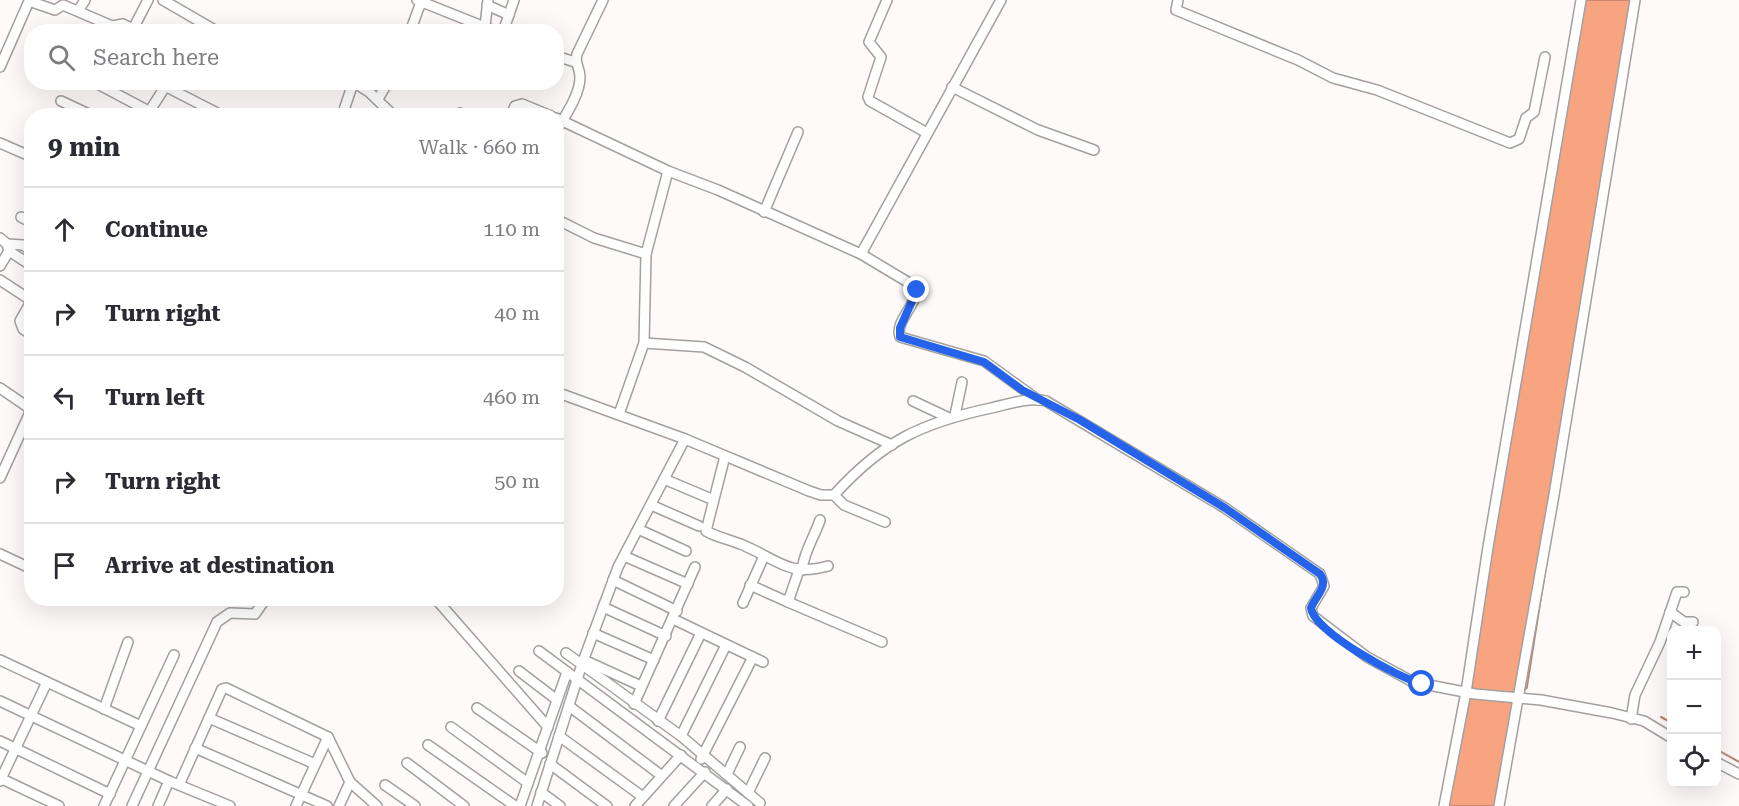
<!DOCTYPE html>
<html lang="en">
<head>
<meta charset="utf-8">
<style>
	:root { --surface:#fff; --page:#f7f7f7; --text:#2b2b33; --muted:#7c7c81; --line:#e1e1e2 }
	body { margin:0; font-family:"Roboto Serif",serif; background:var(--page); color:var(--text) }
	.controls { position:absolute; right:18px; bottom:18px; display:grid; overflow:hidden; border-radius:12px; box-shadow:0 6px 24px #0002 }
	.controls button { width:54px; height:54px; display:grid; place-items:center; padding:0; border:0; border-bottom:2px solid var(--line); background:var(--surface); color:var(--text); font:30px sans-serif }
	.stop { position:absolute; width:18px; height:18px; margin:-14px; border:4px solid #2563eb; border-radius:50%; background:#fff }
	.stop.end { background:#2563eb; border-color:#fff; box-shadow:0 2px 6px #0008 }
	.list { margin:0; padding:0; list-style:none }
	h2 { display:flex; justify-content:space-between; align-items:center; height:78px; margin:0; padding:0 24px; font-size:26px }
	h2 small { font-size:20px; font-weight:400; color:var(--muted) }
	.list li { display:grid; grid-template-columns:39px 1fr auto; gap:18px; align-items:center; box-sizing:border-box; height:84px; padding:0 24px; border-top:2px solid var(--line) }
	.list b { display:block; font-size:22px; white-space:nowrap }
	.list em { font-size:20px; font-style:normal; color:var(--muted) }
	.icon { flex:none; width:33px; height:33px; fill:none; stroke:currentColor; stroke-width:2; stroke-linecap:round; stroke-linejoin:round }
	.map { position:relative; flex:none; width:1739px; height:806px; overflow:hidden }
	.search { position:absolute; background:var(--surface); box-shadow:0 6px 24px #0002; left:24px; top:24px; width:540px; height:66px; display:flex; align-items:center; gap:15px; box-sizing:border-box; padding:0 21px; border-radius:24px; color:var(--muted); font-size:22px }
	.panel { position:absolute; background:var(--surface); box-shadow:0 6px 24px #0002; left:24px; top:108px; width:540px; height:498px; border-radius:24px }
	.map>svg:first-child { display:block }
	.water { fill:#f8a481; stroke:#bc8168; stroke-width:1.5 }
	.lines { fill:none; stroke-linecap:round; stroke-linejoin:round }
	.stream { stroke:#bc8168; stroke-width:2 }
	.minor-casing { stroke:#a3a09e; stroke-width:12 }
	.minor { stroke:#fff; stroke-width:9 }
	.route { stroke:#2563eb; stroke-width:8 }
</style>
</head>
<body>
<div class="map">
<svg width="1739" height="806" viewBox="0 0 1739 806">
	<rect width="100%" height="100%" fill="#fefaf9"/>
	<path class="water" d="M1582,0H1635L1527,688L1518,697L1499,806H1446Z"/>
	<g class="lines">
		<g class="stream">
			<path d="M1661,717L1672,723"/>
			<path d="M1716,749L1739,762"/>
		</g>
		<g class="minor-casing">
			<g id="minor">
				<path d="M163,0L218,32"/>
				<path d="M417,0L497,32"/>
				<path d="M887,0L869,42L881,57L868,97L870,101L927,133"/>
				<path d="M1178,0L1176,10L1298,60L1333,78L1377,90L1510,143L1519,139L1526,118L1534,112L1545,57"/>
				<path d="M487,5L509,15"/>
				<path d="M78,11L85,0"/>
				<path d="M485,26L488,0"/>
				<path d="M410,32L421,2"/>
				<path d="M503,32L514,0"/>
				<path d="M556,56L575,62"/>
				<path d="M0,67L29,1L55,10L63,5L112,26L123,24L133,29L148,0"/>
				<path d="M94,82L158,116"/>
				<path d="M157,82L223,116"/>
				<path d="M353,82L369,92L394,116"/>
				<path d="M952,87L1038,130L1094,150"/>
				<path d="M378,99L388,82"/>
				<path d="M61,101L93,116"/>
				<path d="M147,115L165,87"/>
				<path d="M342,116L353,83"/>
				<path d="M459,116L460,113"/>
				<path d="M511,116L515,106L522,104L551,116"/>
				<path d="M556,118L668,171L718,190L861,254L1001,0"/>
				<path d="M556,131C565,116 580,95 580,77C580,67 574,64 577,54L603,0"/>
				<path d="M0,143L32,157"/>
				<path d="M764,212L798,132"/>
				<path d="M21,217L32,223"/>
				<path d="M556,219L594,238L646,254L644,343L619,414"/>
				<path d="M0,238L7,244L9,251L32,266"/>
				<path d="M7,244L23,245L32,251"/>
				<path d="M646,254L668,171"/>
				<path d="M861,254L916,287C919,304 894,321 900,337L984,361L1038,400"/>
				<path d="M0,266L12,246"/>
				<path d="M0,280L32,301"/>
				<path d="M32,300L20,321L23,329L32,335"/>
				<path d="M644,343L704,347L745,367L838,421L892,445"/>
				<path d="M0,388L32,410"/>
				<path d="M556,392L685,439L809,491L821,495H834C883,441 921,423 991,408C1009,404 1028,397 1046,401L1225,508L1320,574L1324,586L1311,608L1313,616L1367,657L1413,682L1475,694L1541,700L1612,713L1644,721L1672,738"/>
				<path d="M913,401L947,417"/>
				<path d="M955,415L962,382"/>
				<path d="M725,456L706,531C718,538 733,540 745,546C778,560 789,577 828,566"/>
				<path d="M0,478L31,410"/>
				<path d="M664,479L709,498"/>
				<path d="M834,495L844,505L885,522"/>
				<path d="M651,505L699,526"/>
				<path d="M638,529L686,551"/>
				<path d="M0,554L32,569"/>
				<path d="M624,556L688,584"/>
				<path d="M799,570L788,602L882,642"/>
				<path d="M802,570C804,551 814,538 820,520"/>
				<path d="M613,580L677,611"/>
				<path d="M750,585L788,602"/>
				<path d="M435,598L548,727"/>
				<path d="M743,603L764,556"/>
				<path d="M603,607L666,636"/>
				<path d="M1670,612L1684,622H1693"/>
				<path d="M673,619L763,662"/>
				<path d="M593,633L654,660"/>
				<path d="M539,651L748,806"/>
				<path d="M566,653L681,736L760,803"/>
				<path d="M0,660L141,726"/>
				<path d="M584,660L641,686"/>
				<path d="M519,671L557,700"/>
				<path d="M0,701L169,781L230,806"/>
				<path d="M634,704L695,567"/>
				<path d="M569,706L662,776"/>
				<path d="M477,708L542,753"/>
				<path d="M104,709L128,642"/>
				<path d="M209,718L315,764"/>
				<path d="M1631,719L1635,695L1660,642L1677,592H1684"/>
				<path d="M658,721L701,633"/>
				<path d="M451,727L528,783"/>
				<path d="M559,736L643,797"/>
				<path d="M681,736L726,645"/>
				<path d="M328,737L350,782L377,806"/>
				<path d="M0,741L110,794"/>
				<path d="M428,745L515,806"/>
				<path d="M195,748L327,806"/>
				<path d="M701,759L753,657"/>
				<path d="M1716,762L1739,774"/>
				<path d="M407,763L464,806"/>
				<path d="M550,764L607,806"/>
				<path d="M727,774L740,747"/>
				<path d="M0,778L59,806"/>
				<path d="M0,781L47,682"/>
				<path d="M179,785L222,689L226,688L328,737L296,806"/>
				<path d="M385,785L415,806"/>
				<path d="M541,792L560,806"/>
				<path d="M748,793L765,758"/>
				<path d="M104,806L174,655"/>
				<path d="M132,806L217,622L230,613L255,614L266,598"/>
				<path d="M158,806L169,781"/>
				<path d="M339,806L350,782"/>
				<path d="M520,806L567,672"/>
				<path d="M537,806L582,664L618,567L685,439"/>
				<path d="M635,806L681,755"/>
				<path d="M674,806L705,772"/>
				<path d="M712,806L727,789"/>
				<path d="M1444,806L1466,692L1488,547L1581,0"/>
				<path d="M1499,806L1554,495L1635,0"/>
			</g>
		</g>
		<use href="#minor" class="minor"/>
	</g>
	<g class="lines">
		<path class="route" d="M917,290L900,328V337L984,362L1022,390L1080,420L1225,508L1320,574C1329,587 1316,595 1311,608C1314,632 1399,678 1422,684"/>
	</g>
</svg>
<div class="controls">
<button>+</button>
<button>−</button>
<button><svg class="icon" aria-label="locate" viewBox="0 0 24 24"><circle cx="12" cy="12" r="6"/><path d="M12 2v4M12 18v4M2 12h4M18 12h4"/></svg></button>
</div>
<div class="stop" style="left:1422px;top:684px"></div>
<div class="stop end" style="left:917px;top:290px"></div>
<div class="search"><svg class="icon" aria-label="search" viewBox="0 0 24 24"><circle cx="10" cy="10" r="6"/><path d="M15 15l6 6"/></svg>Search here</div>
<section class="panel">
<h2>9 min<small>Walk · 660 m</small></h2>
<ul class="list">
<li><svg class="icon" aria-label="ahead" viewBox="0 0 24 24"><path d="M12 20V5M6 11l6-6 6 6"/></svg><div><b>Continue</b></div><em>110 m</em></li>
<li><svg class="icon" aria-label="right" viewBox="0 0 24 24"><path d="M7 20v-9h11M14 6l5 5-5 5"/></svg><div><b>Turn right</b></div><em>40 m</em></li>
<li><svg class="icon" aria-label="left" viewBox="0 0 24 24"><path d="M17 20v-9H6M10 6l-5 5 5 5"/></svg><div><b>Turn left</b></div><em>460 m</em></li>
<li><svg class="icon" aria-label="right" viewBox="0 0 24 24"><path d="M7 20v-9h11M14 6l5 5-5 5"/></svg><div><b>Turn right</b></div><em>50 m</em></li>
<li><svg class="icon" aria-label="arrive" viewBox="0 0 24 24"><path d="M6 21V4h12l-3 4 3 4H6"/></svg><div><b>Arrive at destination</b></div></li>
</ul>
</section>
</div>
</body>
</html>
